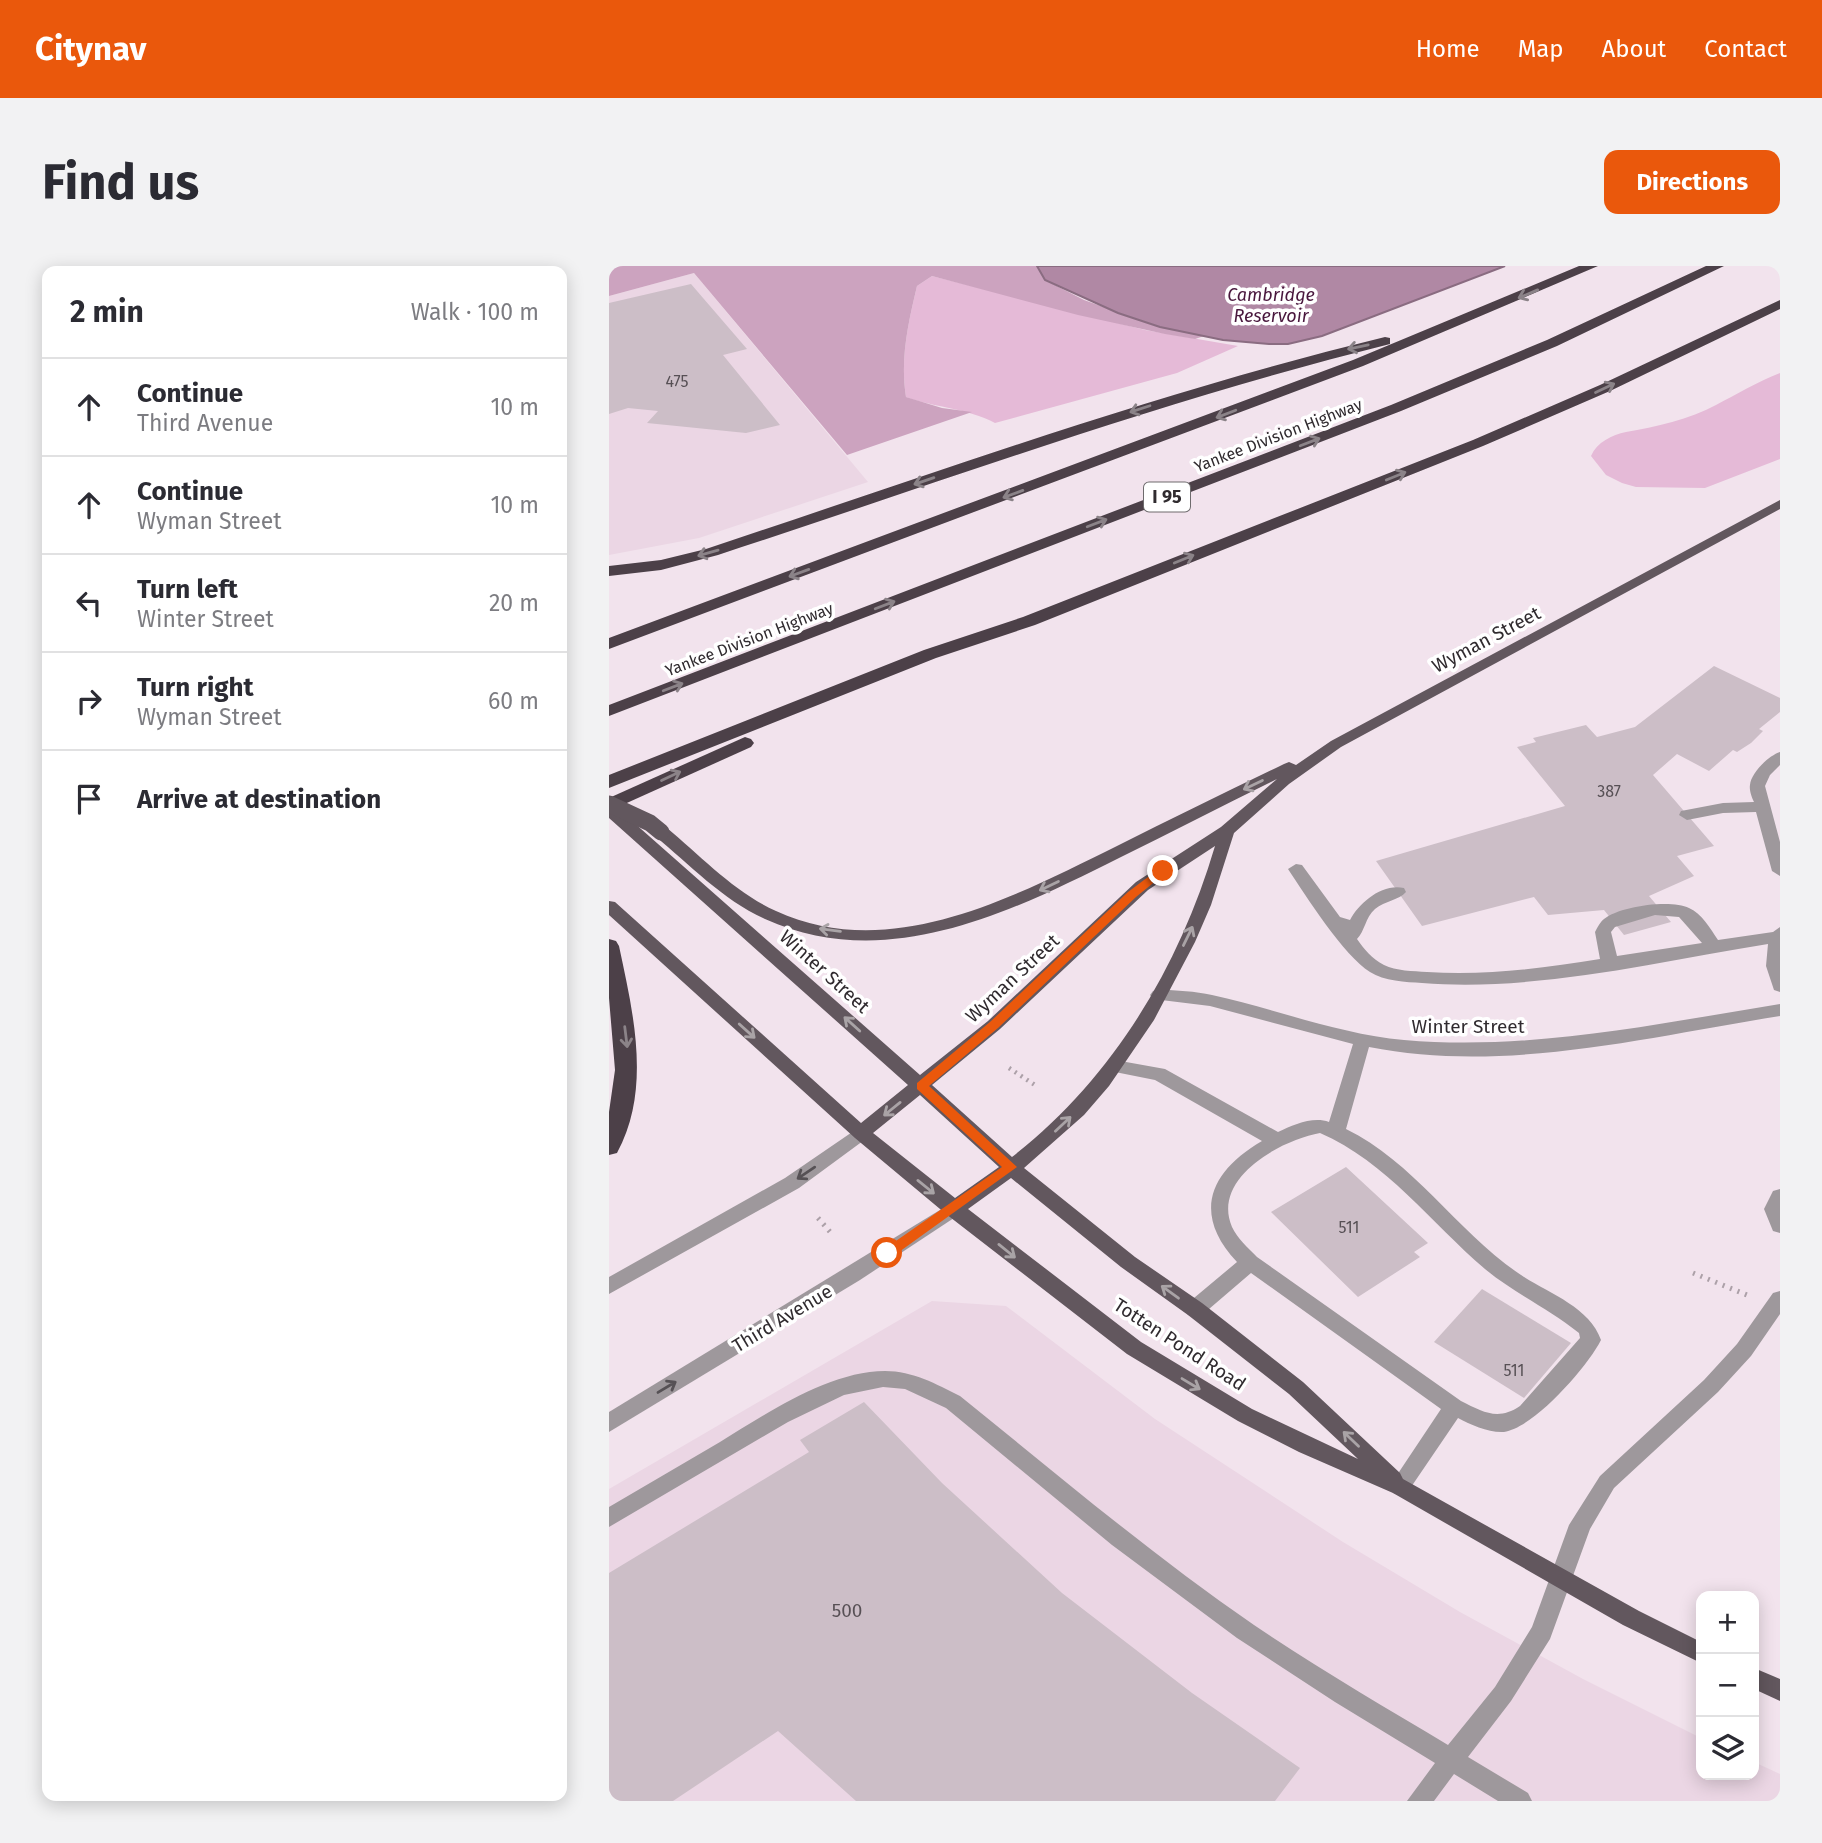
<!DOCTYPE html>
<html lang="en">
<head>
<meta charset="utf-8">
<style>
	:root { --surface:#fff; --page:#f2f2f3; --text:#2b2b33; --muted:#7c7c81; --line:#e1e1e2; --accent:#ea580c }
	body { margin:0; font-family:"Fira Sans",sans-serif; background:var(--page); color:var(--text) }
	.controls { position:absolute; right:21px; bottom:21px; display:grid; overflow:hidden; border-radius:14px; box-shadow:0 4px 18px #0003 }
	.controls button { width:63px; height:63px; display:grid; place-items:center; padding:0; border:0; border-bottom:2px solid var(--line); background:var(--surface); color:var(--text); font:35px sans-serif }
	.stop { position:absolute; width:21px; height:21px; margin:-16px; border:5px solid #ea580c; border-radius:50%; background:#fff }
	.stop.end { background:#ea580c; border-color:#fff; box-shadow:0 2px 7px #0008 }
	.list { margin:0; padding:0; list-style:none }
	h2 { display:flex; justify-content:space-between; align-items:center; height:91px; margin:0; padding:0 28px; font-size:30px }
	h2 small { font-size:23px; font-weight:400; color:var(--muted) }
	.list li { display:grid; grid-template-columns:46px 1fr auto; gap:21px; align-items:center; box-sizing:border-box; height:98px; padding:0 28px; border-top:2px solid var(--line) }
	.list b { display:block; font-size:26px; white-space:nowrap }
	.list p { margin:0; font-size:23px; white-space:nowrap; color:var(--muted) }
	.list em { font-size:23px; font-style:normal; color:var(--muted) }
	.icon { flex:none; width:38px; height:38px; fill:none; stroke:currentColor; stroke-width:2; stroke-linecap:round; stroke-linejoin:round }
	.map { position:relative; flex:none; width:1171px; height:1535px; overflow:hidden; border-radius:14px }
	header { display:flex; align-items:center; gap:42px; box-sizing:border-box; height:98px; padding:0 35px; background:var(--accent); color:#fff }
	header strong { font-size:33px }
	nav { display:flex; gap:38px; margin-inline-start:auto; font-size:24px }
	.intro { display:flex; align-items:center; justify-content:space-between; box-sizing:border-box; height:168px; padding:0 42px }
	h1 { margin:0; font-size:49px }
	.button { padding:18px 32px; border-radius:14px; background:var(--accent); color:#fff; font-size:24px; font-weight:700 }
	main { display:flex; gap:42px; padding:0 42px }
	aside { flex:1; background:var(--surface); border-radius:14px; box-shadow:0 4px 18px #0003 }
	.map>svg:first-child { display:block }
	.built { fill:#ebd6e4 }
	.green { fill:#e5bad7 }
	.forest { fill:#cca3bf }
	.water { fill:#b088a4; stroke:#8a6c81; stroke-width:2 }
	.building { fill:#ccbec7 }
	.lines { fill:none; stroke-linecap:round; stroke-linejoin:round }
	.path-far1 { stroke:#aca0a8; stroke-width:4.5; stroke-dasharray:2 5; stroke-linecap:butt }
	.path { stroke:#aca0a8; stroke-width:5; stroke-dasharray:2 6; stroke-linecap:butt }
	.minor { fill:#9e989c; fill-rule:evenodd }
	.major { fill:#62575e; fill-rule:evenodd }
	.highway { fill:#4c4048; fill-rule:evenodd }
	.major-bridge { stroke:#62575e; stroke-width:17 }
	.oneway { stroke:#8b8388 }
	.oneway2 { stroke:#a9a3a6 }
	.oneway3 { stroke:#565155 }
	.route { fill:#ea580c }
	.labels { text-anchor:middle; stroke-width:7; stroke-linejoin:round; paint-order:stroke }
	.number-label { font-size:16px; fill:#575055 }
	.far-street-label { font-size:16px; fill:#302b2f; stroke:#fff }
	.far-water-label { font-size:18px; font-style:italic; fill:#49173d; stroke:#fff }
	.shield { fill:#fff; stroke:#6e6b6d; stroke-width:2 }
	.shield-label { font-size:18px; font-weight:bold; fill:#302b2f }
	.street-label { font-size:19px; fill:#302b2f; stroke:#fff }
	.near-number-label { font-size:19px; fill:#575055 }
</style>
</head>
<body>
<header>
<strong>Citynav</strong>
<nav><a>Home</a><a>Map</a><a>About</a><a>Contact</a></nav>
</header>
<div class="intro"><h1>Find us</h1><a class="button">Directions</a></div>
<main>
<aside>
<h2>2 min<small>Walk · 100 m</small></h2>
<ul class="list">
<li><svg class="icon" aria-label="ahead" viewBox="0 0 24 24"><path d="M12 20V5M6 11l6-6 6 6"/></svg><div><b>Continue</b><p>Third Avenue</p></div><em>10 m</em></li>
<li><svg class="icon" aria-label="ahead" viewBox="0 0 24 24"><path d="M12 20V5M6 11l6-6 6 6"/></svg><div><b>Continue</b><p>Wyman Street</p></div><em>10 m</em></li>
<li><svg class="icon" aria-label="left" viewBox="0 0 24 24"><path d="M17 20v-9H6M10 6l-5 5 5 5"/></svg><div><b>Turn left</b><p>Winter Street</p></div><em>20 m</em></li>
<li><svg class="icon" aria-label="right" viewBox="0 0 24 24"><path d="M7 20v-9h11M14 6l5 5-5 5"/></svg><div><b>Turn right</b><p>Wyman Street</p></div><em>60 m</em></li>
<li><svg class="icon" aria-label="arrive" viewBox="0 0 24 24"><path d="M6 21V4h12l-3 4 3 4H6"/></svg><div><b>Arrive at destination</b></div></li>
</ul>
</aside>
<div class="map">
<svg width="1171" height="1535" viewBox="0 0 1171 1535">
	<rect width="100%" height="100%" fill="#f2e3ed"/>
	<g class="built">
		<path d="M85,7L259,216L90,272L0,289V30Z"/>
		<path d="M323,1035L397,1040L546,1153L734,1276L851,1346L974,1413L1092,1472V1509H1145V1496L1171,1508V1535H0V1223Z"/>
	</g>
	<g class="green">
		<path d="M323,10L536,64L629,80L568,107L386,157C358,142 327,142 297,131C291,93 299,58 308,20Z"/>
		<path d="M1171,107V193L1096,222L1027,221L1013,217L997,209L982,190C988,176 1003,169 1017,166C1046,161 1081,153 1107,139C1128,128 1148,116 1171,107Z"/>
	</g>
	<path class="forest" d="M0,0H428L436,14L475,34L551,61L595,70L586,73L556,68L469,49L323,10L308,20C299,58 291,93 297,131L333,142L363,146L238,189L85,7L0,30Z"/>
	<path class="water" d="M428,0H896L713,70L679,78H660L614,74L551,61L509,47L436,14Z"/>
	<g class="building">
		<path d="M82,18L138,83L114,89L171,159L137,167L38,157L49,145L19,142L0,148V37Z"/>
		<path d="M1105,400L1171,432V446L1150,463L1154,465L1142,477L1128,486L1124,484L1100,505L1068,488L1044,509L1105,580L1068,590L1085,610L1040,630L1062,656L1015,669L995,644L939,649L925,631L813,660L767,595L956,540L908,481L927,476L924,472L977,459L988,471L1026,461Z"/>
		<path d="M737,901L819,977L805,986L811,991L749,1031L662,946Z"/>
		<path d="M873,1023L962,1077L915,1132L825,1076Z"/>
		<path d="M255,1136L333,1217L453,1327L583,1427L691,1502L666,1535H247L169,1465L64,1535H0V1307L200,1186L191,1174Z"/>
	</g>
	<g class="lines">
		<path class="path-far1" d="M400,802L429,821"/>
		<g class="path">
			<path d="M209,952L223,968"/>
			<path d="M1084,1007L1138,1029"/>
		</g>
		<g class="minor">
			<path d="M1171,486V499L1161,509L1156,520L1171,576V610L1163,605L1147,546L1114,547L1078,554L1070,549L1072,545L1114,537L1145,536C1143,532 1140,524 1141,519C1142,507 1159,490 1171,486Z"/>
			<path d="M687,598L693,599L731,651L741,654C750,637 773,617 795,622L797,626C790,634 776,635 766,643C756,652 756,665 748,673C755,683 763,693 775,699C787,705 804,705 818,706C877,710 933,702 991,693L986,666C988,662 991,656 995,653C1011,640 1062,633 1080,642C1093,648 1101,662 1109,674L1164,666L1171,661V726L1165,724L1157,700L1159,678C1047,696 927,726 813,717C797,716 775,715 761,706C735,690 697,630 679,603ZM1046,649L1070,651L1093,677L1008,690L1002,666L1006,661Z"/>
			<path d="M550,723C568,725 586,725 603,729C667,743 729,768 795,774C921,785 1047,758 1171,738V750C1038,771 896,808 760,781L737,863C807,897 850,969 915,1011C942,1028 981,1042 992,1074C979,1100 925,1162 895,1166C880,1167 862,1159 849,1152L798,1227L791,1230L784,1227L780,1221L832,1143L642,1007L593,1049L586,1051L579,1049L576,1043L579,1037L628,996C583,948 600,906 653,875L546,814L506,806L500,805L497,800L500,795L506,794L556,803L669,866C684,859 704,850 720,856L744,778L601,740L544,733L541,729L544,725ZM711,867C778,896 822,957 876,1003C905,1027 940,1043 970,1067L971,1072L911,1140C889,1155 874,1146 852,1135L648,991C639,982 628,972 623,961C602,912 672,874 711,867Z"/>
			<path d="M252,860L258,862L261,867L258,872L190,922L0,1028V1011L176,912Z"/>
			<path d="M1171,923V967L1164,965L1155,943L1164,925Z"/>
			<path d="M344,936L351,938L353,943L351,948L251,1014L0,1166V1146Z"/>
			<path d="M1171,1025V1048L1142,1090L1109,1126L1005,1222L981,1263L941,1373L902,1435L859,1491L919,1527L923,1535H889L845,1508L825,1535H798L826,1497L726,1436L628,1372L503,1279L337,1142L296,1123L274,1121L235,1129L179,1156L0,1261V1241C37,1219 74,1198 111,1176C157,1148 220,1105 276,1105C304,1105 327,1118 351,1130C448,1208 543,1289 645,1359C708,1402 774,1440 839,1479L886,1421L923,1361L960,1259L991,1210L1095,1114L1128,1078L1164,1027Z"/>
		</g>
		<g class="major">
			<path d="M1171,234V243L732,481L680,518L625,567L602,639L586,676L545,754L500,820L475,849L415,902L526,991L593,1037L694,1116L791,1207L794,1213L1030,1345L1092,1376V1397L1014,1359L784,1227L690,1186L629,1155L518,1088L337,948L246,872L0,649V635L6,636L252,857L299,819L0,552V539L6,540L311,809L379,755L527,616L612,561L668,513C615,539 563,566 510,592C402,646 278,708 156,653C114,634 81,599 46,570L44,566L46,562H58C93,591 125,626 167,645C282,698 406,630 508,580C564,552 619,525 675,498L680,496L687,499L722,475ZM606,580C570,702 503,813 403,891L323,819L391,763L539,624ZM311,829L390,901L346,932L264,867ZM402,912L512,1001L579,1049L680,1128L749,1193L643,1143L532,1076L359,943Z"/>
			<path d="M1145,1402L1171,1413V1435L1145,1423Z"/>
		</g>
		<g class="highway">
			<path d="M970,0H989L754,100L0,383V372L744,94Z"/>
			<path d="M1097,0H1115L948,80L792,145L0,450V439L782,139L938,74Z"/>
			<path d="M1171,34V43L1001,125L874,180L426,359L327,392L0,522V509L315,384L414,351L864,174L991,119Z"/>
			<path d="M776,71L781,72V78C552,135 332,216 109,289L52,304L0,310V300L52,294L97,283C323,208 545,127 776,71Z"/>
			<path d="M136,471L142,473L145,477L142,481L0,545V532Z"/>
			<path d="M0,673L7,675L10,680C24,746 43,823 8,887L0,889V846L6,804L0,732Z"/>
		</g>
		<path class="major-bridge" d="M0,538L41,557L52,566"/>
	</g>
	<defs><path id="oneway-shaft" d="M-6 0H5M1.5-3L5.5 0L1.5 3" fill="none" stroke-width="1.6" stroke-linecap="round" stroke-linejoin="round" transform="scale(1.75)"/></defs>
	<g class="oneway">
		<use href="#oneway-shaft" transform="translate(919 28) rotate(157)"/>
		<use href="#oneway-shaft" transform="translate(749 81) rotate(168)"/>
		<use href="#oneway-shaft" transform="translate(996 122) rotate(-25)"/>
		<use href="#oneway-shaft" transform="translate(531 143) rotate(162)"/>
		<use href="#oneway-shaft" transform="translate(617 148) rotate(159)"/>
		<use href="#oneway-shaft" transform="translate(701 176) rotate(-21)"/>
		<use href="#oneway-shaft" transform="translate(787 210) rotate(-22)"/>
		<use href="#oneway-shaft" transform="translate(315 215) rotate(161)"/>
		<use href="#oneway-shaft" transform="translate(404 228) rotate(160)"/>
		<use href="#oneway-shaft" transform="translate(488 257) rotate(-21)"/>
		<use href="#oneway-shaft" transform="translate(99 287) rotate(164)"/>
		<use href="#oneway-shaft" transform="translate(575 293) rotate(-22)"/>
		<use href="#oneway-shaft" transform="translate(190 307) rotate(160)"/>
		<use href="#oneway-shaft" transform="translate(276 339) rotate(-21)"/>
		<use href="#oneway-shaft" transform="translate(64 421) rotate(-21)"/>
		<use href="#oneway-shaft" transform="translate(62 510) rotate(-25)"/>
		<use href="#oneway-shaft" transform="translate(17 771) rotate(83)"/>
	</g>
	<g class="oneway2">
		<use href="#oneway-shaft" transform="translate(644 519) rotate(154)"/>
		<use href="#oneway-shaft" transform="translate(440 620) rotate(154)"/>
		<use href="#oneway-shaft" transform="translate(221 664) rotate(-173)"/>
		<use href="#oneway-shaft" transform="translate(579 670) rotate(-64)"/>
		<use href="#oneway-shaft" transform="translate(243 758) rotate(-138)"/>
		<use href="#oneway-shaft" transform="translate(138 765) rotate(42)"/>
		<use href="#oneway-shaft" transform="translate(283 843) rotate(141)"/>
		<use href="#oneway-shaft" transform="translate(454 858) rotate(-43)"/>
		<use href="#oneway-shaft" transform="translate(317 921) rotate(39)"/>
		<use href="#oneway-shaft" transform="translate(398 985) rotate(39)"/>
		<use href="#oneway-shaft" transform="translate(561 1026) rotate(-144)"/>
		<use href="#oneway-shaft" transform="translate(582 1118) rotate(31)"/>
		<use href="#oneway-shaft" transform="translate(742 1173) rotate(-136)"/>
	</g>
	<g class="oneway3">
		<use href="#oneway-shaft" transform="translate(197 907) rotate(146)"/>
		<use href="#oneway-shaft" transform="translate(58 1121) rotate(-31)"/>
	</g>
	<path class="route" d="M551,602L559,605L527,631L389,762L320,820L408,901L283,991H274V984L393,901L308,823V817L381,756L519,626Z"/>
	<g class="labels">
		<g class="number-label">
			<text x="68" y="121">475</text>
			<text x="1000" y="531">387</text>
			<text x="740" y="967">511</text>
			<text x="905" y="1110">511</text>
		</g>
		<g class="far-street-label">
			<text transform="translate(669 169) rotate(-21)" y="6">Yankee Division Highway</text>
			<text transform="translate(140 373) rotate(-21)" y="6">Yankee Division Highway</text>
		</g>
		<g class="far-water-label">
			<text x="662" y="35">Cambridge<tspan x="662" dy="21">Reservoir</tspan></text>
		</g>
		<rect class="shield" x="535" y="216.5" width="46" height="29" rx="5"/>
		<g class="shield-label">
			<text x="558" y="237">I 95</text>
		</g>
		<g class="street-label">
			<text transform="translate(877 373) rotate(-28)" y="7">Wyman Street</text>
			<text transform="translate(216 705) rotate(42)" y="7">Winter Street</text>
			<text transform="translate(403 712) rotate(-43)" y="7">Wyman Street</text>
			<text x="859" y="767">Winter Street</text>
			<text transform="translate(173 1052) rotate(-31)" y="7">Third Avenue</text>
			<text transform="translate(571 1078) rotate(33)" y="7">Totten Pond Road</text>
		</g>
		<g class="near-number-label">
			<text x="238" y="1351">500</text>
		</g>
	</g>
</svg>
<div class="controls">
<button>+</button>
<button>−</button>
<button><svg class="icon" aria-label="layers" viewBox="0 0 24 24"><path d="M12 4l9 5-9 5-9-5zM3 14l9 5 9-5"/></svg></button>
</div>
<div class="stop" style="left:278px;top:987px"></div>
<div class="stop end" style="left:554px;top:605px"></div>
</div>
</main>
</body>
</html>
